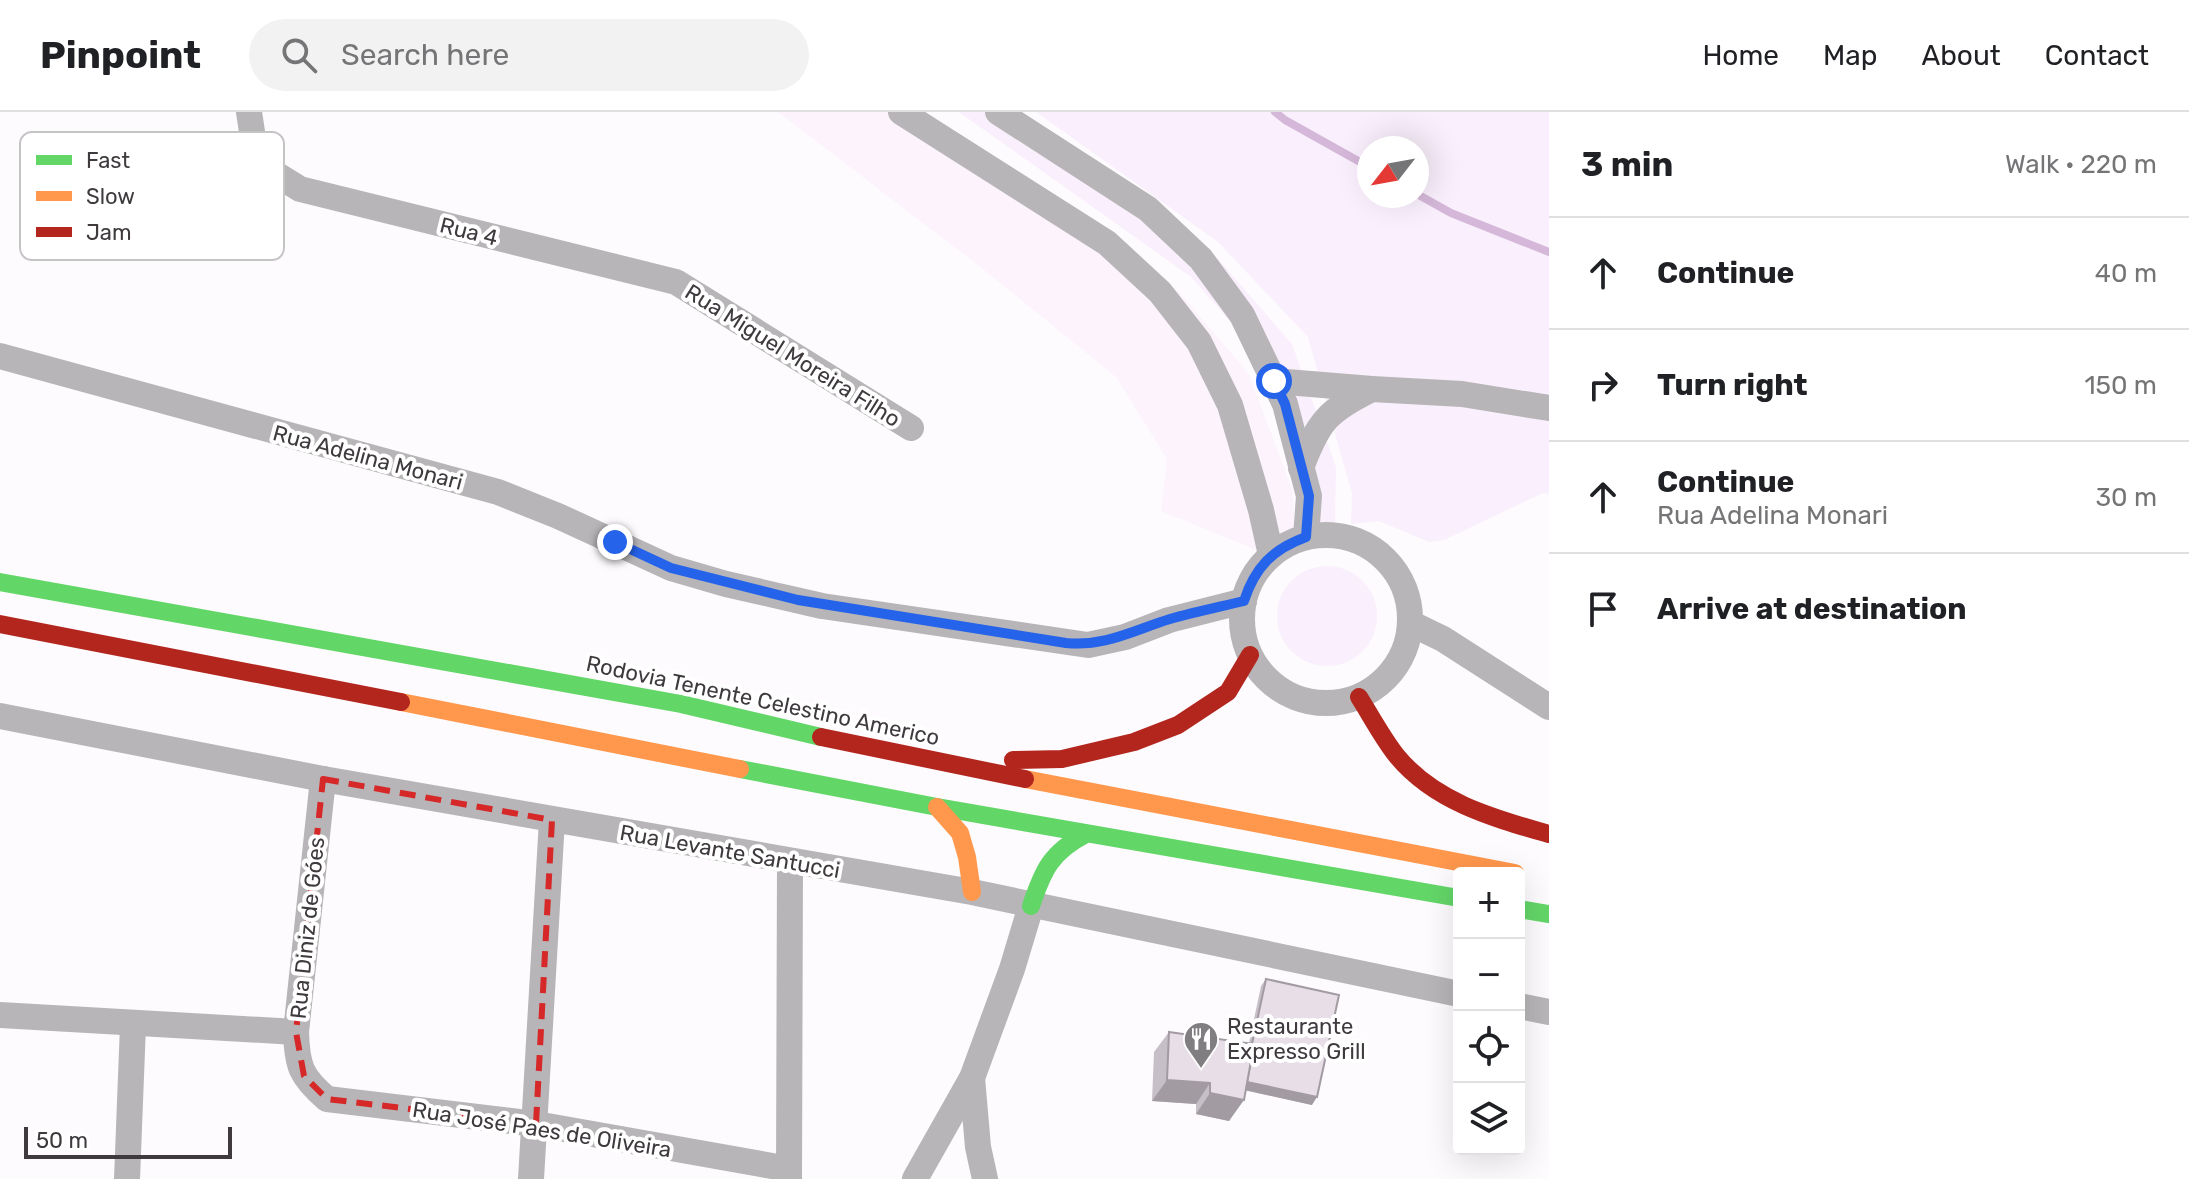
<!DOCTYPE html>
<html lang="en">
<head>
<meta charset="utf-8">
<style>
	:root { --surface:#fff; --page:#f2f2f2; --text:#202124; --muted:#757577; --line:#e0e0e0 }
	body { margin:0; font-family:Rubik,sans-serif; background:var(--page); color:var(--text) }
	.controls { position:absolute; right:24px; bottom:24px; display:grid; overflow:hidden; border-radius:8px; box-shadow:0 8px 32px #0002 }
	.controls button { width:72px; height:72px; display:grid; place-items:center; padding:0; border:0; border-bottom:2px solid var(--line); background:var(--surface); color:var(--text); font:40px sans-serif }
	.compass { position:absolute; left:1357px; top:24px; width:72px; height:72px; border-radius:50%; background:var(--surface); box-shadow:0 8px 32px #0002; rotate:239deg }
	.scale { position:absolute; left:24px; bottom:20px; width:208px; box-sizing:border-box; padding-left:8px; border:4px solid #3e3a3e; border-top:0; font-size:22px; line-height:28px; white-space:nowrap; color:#3e3a3e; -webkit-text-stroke:6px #fff; paint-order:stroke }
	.stop { position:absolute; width:24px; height:24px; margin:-18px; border:6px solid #2563eb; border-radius:50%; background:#fff }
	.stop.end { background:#2563eb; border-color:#fff; box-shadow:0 2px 8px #0008 }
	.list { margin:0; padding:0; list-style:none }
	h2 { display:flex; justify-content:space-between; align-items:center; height:104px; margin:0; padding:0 32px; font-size:34px }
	h2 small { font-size:26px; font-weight:400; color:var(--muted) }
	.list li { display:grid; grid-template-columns:52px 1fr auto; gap:24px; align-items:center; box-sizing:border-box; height:112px; padding:0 32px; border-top:2px solid var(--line) }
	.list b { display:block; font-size:30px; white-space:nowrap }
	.list p { margin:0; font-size:26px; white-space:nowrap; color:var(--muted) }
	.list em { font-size:26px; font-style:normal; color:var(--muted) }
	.icon { flex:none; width:44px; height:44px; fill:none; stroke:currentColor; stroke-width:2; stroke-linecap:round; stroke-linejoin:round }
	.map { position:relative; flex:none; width:1549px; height:1067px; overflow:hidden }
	header { display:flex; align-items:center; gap:48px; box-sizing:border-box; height:112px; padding:0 40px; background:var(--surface); border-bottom:2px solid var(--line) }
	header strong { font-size:38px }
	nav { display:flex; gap:44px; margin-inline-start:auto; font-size:28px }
	.search { width:560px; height:72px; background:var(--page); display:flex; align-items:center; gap:20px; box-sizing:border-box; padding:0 28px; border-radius:44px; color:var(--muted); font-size:30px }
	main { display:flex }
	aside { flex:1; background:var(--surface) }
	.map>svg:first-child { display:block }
	.built { fill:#fcf3fd }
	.green { fill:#faeffc; fill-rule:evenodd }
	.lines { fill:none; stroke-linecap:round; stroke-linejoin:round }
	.stream { stroke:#d5b8d9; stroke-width:8 }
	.street { stroke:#b7b5b7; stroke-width:26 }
	.fast { stroke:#63d668; stroke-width:18 }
	.slow { stroke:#ff974d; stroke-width:18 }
	.jam { stroke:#b3261e; stroke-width:18 }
	.wall { fill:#c7bfc8 }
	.shaded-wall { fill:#a29ba2 }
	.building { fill:#e7dee8; stroke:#a29ba2; stroke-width:2 }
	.route { stroke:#2563eb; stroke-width:10 }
	.marked { fill:none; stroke:#d62828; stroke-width:6; stroke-dasharray:16 10; stroke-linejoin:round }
	.labels { text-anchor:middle; stroke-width:8; stroke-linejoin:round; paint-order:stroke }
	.street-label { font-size:22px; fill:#3e3a3e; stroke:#fff }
	.poi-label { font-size:22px; fill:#3e3a3e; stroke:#fff; text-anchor:start }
	.key { fill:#fff; stroke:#c5c4c5; stroke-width:2 }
	.key-label { font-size:22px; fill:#3e3a3e }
</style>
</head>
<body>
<header>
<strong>Pinpoint</strong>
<div class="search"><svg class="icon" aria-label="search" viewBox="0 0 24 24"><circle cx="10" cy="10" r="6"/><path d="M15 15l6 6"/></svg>Search here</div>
<nav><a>Home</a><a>Map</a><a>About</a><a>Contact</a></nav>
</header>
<main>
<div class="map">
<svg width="1549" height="1067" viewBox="0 0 1549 1067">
	<rect width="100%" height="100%" fill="#fdfbfd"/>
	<path class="built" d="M778,0H926L1179,180L1249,262L1293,380L1295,436L1278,447L1161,399L1167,347L1116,265L983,157Z"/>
	<g class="green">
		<path d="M959,0H1008L1219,148L1292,232L1336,355L1335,416L1323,418L1311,426L1267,251L1191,165Z"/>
		<path d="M1036,0H1549V382L1543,381L1444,428L1429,430L1379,409L1351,412L1352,382L1308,225L1218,130ZM1369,36H1417V84H1369Z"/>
		<circle cx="1327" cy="504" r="50"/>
	</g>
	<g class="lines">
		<g class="stream">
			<path d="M1275,0L1285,8L1369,55"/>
			<path d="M1417,82L1451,101L1549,140"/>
		</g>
		<g class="street">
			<path d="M249,0L254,33L266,56L300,77L676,170L911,316"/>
			<path d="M901,0L1107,131L1160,180L1199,230L1230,293L1261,398L1271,443"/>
			<path d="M998,0L1148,97L1201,147L1242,203L1285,292L1309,384L1306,425"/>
			<path d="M0,244L498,380L558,404L671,456L726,472L822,494L1088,533L1125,525L1169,508L1244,489"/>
			<path d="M1274,269L1372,277L1462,282L1549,296"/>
			<path d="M1301,356C1319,308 1327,300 1372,277"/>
			<circle cx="1326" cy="507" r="84"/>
			<path d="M1410,511L1443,527L1549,595"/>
			<path d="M0,604L323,667L972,780L1459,882"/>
			<path d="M323,667L296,920C297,954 301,965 327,987L536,1012L789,1057"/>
			<path d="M1519,894L1549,900"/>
			<path d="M0,903L296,920"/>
			<path d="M972,966L978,1035L985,1067"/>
			<path d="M127,1067L133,913"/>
			<path d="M531,1067L552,708"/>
			<path d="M789,1067L790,750"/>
			<path d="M915,1067L972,966L1012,857L1031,794"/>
		</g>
		<g class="fast">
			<path d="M0,470L681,592L821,625"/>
			<path d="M740,657L937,695L1459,786"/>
			<path d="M1031,794C1043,758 1051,740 1086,722"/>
			<path d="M1519,797L1549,802"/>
		</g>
		<g class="slow">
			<path d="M401,590L740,657"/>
			<path d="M1025,667L1515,761"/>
			<path d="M937,695L960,721L967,745L972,780"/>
		</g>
		<g class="jam">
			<path d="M0,512L401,590"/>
			<path d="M1359,585C1371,604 1382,625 1396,643C1434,690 1493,706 1549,722"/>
			<path d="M821,625L1025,667"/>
			<path d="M1013,648L1062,647L1134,630L1178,613L1228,580L1250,543"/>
		</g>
	</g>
	<path class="wall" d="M1266,867L1312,993L1246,978L1229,1009L1196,1002V992L1152,989L1154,940L1169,920L1249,931L1261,874Z"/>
	<g class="shaded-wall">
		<path d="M1167,968L1210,971L1196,992L1152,989Z"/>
		<path d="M1244,969L1317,985L1312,993L1239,977Z"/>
		<path d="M1210,981L1244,988L1229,1009L1196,1002Z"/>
	</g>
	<g class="building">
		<path d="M1266,867L1339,883L1317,985L1247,970L1254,932H1252Z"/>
		<path d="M1169,920L1254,932L1244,988L1210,981V971L1167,968Z"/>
	</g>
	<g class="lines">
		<path class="route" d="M615,430L671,456L798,488L1066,531C1105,535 1134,518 1170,507C1194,500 1219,495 1244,489C1255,455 1273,437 1306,425L1309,384L1285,292L1274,269"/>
	</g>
	<path class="marked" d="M323,667L552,708L536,1012L327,987L304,964L296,920Z"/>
	<defs>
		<g id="restaurant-pin" transform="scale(1.8)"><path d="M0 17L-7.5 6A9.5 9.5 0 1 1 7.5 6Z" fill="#817e81" stroke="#fff"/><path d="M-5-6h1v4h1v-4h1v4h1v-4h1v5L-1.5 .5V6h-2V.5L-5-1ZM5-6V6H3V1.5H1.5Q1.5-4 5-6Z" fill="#fff"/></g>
	</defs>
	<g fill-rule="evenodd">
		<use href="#restaurant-pin" x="1201" y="927"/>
	</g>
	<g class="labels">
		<g class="street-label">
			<text transform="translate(469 119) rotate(14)" y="8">Rua 4</text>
			<text transform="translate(793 243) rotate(32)" y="8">Rua Miguel Moreira Filho</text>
			<text transform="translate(368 345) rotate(15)" y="8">Rua Adelina Monari</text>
			<text transform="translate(763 588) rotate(12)" y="8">Rodovia Tenente Celestino Americo</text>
			<text transform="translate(730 739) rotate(10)" y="8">Rua Levante Santucci</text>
			<text transform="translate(307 816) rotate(-84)" y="8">Rua Diniz de Góes</text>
			<text transform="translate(542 1017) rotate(9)" y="8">Rua José Paes de Oliveira</text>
		</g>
		<g class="poi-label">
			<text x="1227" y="922">Restaurante<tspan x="1227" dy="25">Expresso Grill</tspan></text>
		</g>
	</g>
	<rect x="20" y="20" width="264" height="128" rx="12" class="key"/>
	<rect x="36" y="43" width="36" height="10" fill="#63d668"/>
	<rect x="36" y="79" width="36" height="10" fill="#ff974d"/>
	<rect x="36" y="115" width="36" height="10" fill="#b3261e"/>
	<g class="key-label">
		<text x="86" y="56">Fast</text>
		<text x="86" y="92">Slow</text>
		<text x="86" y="128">Jam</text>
	</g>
</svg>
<div class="controls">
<button>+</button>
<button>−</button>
<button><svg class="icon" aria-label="locate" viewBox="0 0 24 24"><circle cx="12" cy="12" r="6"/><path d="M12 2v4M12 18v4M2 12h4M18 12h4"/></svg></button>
<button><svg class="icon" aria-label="layers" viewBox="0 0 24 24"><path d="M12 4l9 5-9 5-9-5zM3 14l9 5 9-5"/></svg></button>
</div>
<svg class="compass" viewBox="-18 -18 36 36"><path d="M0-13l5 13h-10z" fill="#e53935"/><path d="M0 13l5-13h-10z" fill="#757577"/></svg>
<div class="scale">50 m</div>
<div class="stop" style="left:1274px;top:269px"></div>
<div class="stop end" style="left:615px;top:430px"></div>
</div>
<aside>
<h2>3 min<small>Walk · 220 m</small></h2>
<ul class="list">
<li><svg class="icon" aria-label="ahead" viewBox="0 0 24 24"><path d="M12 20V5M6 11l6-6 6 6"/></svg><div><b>Continue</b></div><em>40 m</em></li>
<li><svg class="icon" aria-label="right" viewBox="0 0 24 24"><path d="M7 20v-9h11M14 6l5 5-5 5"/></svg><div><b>Turn right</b></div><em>150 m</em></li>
<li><svg class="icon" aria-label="ahead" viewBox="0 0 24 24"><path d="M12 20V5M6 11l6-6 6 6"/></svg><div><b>Continue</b><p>Rua Adelina Monari</p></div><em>30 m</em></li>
<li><svg class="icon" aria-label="arrive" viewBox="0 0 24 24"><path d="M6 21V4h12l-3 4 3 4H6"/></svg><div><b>Arrive at destination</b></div></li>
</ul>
</aside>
</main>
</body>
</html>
